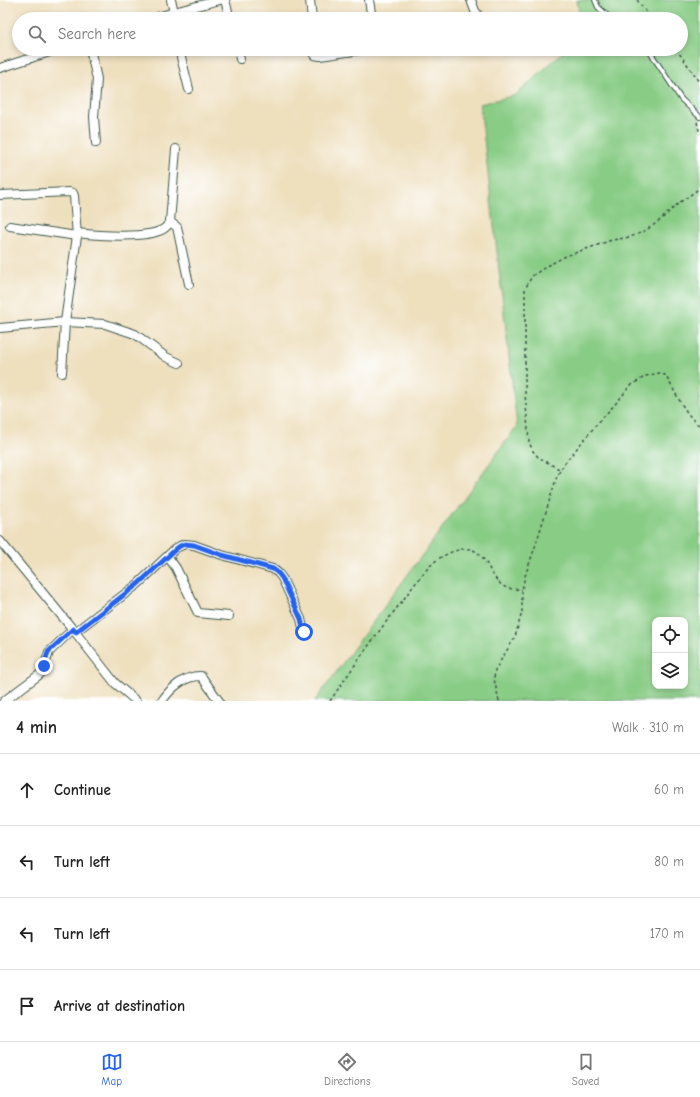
<!DOCTYPE html>
<html lang="en">
<head>
<meta charset="utf-8">
<style>
	:root { --surface:#fff; --page:#f6f6f6; --text:#222; --muted:#767676; --line:#e0e0e0; --accent:#2563eb }
	body { margin:0; font-family:"Comic Neue",sans-serif; background:var(--page); color:var(--text) }
	.controls { position:absolute; right:12px; bottom:12px; display:grid; overflow:hidden; border-radius:8px; box-shadow:0 2px 6px #0003 }
	.controls button { width:36px; height:36px; display:grid; place-items:center; padding:0; border:0; border-bottom:1px solid var(--line); background:var(--surface); color:var(--text); font:20px sans-serif }
	.stop { position:absolute; width:12px; height:12px; margin:-9px; border:3px solid #2563eb; border-radius:50%; background:#fff }
	.stop.end { background:#2563eb; border-color:#fff; box-shadow:0 1px 4px #0008 }
	.list { margin:0; padding:0; list-style:none }
	h2 { display:flex; justify-content:space-between; align-items:center; height:52px; margin:0; padding:0 16px; font-size:17px }
	h2 small { font-size:13px; font-weight:400; color:var(--muted) }
	.list li { display:grid; grid-template-columns:26px 1fr auto; gap:12px; align-items:center; box-sizing:border-box; height:72px; padding:0 16px; border-top:1px solid var(--line) }
	.list b { display:block; font-size:15px; white-space:nowrap }
	.list em { font-size:13px; font-style:normal; color:var(--muted) }
	.icon { flex:none; width:22px; height:22px; fill:none; stroke:currentColor; stroke-width:2; stroke-linecap:round; stroke-linejoin:round }
	.map { position:relative; flex:none; width:700px; height:701px; overflow:hidden }
	.search { position:absolute; background:var(--surface); box-shadow:0 2px 6px #0003; left:12px; right:12px; top:12px; height:44px; display:flex; align-items:center; gap:10px; box-sizing:border-box; padding:0 14px; border-radius:22px; color:var(--muted); font-size:15px }
	.sheet { height:340px; background:var(--surface) }
	nav { display:flex; justify-content:space-around; align-items:center; box-sizing:border-box; height:56px; border-top:1px solid var(--line); background:var(--surface); font-size:11px; color:var(--muted) }
	nav a { display:grid; justify-items:center; gap:2px }
	nav .on { color:var(--accent) }
	.map>svg:first-child { display:block }
	.green { fill:#88cc85; stroke:#54845c; fill-rule:evenodd }
	.lines { fill:none; stroke-linecap:round; stroke-linejoin:round }
	.service-casing { stroke:#3e5549; stroke-width:6 }
	.minor-casing { stroke:#3e5549; stroke-width:10 }
	.path { stroke:#3e5549; stroke-width:1.5; stroke-dasharray:3 3; stroke-linecap:butt }
	.service { stroke:#fff; stroke-width:4 }
	.minor { stroke:#fff; stroke-width:8 }
	.route { stroke:#2563eb; stroke-width:5 }
</style>
</head>
<body>
<div class="map">
<svg width="700" height="701" viewBox="0 0 700 701">
	<rect width="100%" height="100%" fill="#fff"/>
	<filter id="ink" filterUnits="userSpaceOnUse"><feTurbulence type="fractalNoise" baseFrequency=".025" numOctaves="2"/><feDisplacementMap in="SourceGraphic" scale="8" xChannelSelector="R" yChannelSelector="G"/><feConvolveMatrix kernelMatrix="1 2 1 2 8 2 1 2 1" color-interpolation-filters="sRGB"/></filter>
	<filter id="wash" filterUnits="userSpaceOnUse"><feTurbulence type="fractalNoise" baseFrequency=".012" numOctaves="4" result="noise"/><feDisplacementMap in="SourceGraphic" scale="16" xChannelSelector="R" yChannelSelector="G"/><feGaussianBlur stdDeviation="0.9" result="paint"/><feColorMatrix in="noise" values="0 0 0 0 0 0 0 0 0 0 0 0 0 0 0 0 0 1.4 0 .05"/><feComposite in="paint" operator="in"/></filter>
	<g filter="url(#wash)">
		<rect width="100%" height="100%" fill="#eedfbd"/>
		<path class="green" d="M577,0H700V701H315L517,426L480,104L516,95L566,49H681V19H576L579,12ZM655,620H685V686H655Z"/>
	</g>
	<g filter="url(#ink)">
		<g class="lines">
			<g class="service-casing">
				<g id="service">
					<path d="M595,0L598,7L611,19"/>
					<path d="M648,49L681,99L700,117"/>
				</g>
			</g>
			<g class="minor-casing">
				<g id="minor">
					<path d="M171,0L174,12"/>
					<path d="M225,0L230,19"/>
					<path d="M310,0L312,19"/>
					<path d="M369,0L372,19"/>
					<path d="M471,0L475,11L481,19"/>
					<path d="M152,19L174,12L220,0"/>
					<path d="M90,49L97,79L94,117L96,143"/>
					<path d="M179,49L189,89"/>
					<path d="M238,49L240,59"/>
					<path d="M312,49L314,55L320,56L361,50"/>
					<path d="M0,68L59,49"/>
					<path d="M0,195L69,192L73,193L74,196L77,236L65,322L62,373"/>
					<path d="M170,222L177,227L189,284"/>
					<path d="M10,226L77,236"/>
					<path d="M77,233C95,235 153,240 166,227C168,225 169,223 170,222L176,149"/>
					<path d="M0,328L65,322L105,324L135,334L166,357L179,363"/>
					<path d="M0,541L75,632L115,683L136,701"/>
					<path d="M168,557L176,568L198,613L229,616"/>
					<path d="M75,632L138,584L175,549L180,546L185,544L194,545L222,555L273,569L278,573L282,578L301,619L304,632"/>
					<path d="M4,701L39,675L43,671L49,652L73,629"/>
					<path d="M162,701C170,689 185,675 201,676L219,701"/>
				</g>
			</g>
			<g class="path">
				<path d="M637,0L652,19"/>
				<path d="M676,49L700,82"/>
				<path d="M697,122L700,134"/>
				<path d="M559,469L538,457L533,451L529,442L525,393V289L532,276L547,266L566,256L612,240L630,237L643,232L658,222L679,203L700,188"/>
				<path d="M330,701C353,667 377,633 403,600C412,588 421,575 432,564C440,556 462,545 473,550C489,557 490,581 507,588C512,589 518,589 522,590"/>
				<path d="M499,701L494,679L495,670L515,637L522,612V590L525,576L535,547L557,476L564,464L596,425L617,402L630,386L646,376L659,373L665,375C676,392 684,414 700,426"/>
			</g>
			<use href="#service" class="service"/>
			<use href="#minor" class="minor"/>
		</g>
	</g>
	<g class="lines" filter="url(#ink)">
		<path class="route" d="M44,666L48,652L73,629L76,632L138,584L176,549L180,546L185,544L194,545L222,555L273,569L278,573L282,578L301,619L304,632"/>
	</g>
</svg>
<div class="controls">
<button><svg class="icon" aria-label="locate" viewBox="0 0 24 24"><circle cx="12" cy="12" r="6"/><path d="M12 2v4M12 18v4M2 12h4M18 12h4"/></svg></button>
<button><svg class="icon" aria-label="layers" viewBox="0 0 24 24"><path d="M12 4l9 5-9 5-9-5zM3 14l9 5 9-5"/></svg></button>
</div>
<div class="stop" style="left:304px;top:632px"></div>
<div class="stop end" style="left:44px;top:666px"></div>
<div class="search"><svg class="icon" aria-label="search" viewBox="0 0 24 24"><circle cx="10" cy="10" r="6"/><path d="M15 15l6 6"/></svg>Search here</div>
</div>
<section class="sheet">
<h2>4 min<small>Walk · 310 m</small></h2>
<ul class="list">
<li><svg class="icon" aria-label="ahead" viewBox="0 0 24 24"><path d="M12 20V5M6 11l6-6 6 6"/></svg><div><b>Continue</b></div><em>60 m</em></li>
<li><svg class="icon" aria-label="left" viewBox="0 0 24 24"><path d="M17 20v-9H6M10 6l-5 5 5 5"/></svg><div><b>Turn left</b></div><em>80 m</em></li>
<li><svg class="icon" aria-label="left" viewBox="0 0 24 24"><path d="M17 20v-9H6M10 6l-5 5 5 5"/></svg><div><b>Turn left</b></div><em>170 m</em></li>
<li><svg class="icon" aria-label="arrive" viewBox="0 0 24 24"><path d="M6 21V4h12l-3 4 3 4H6"/></svg><div><b>Arrive at destination</b></div></li>
</ul>
</section>
<nav>
<a class="on"><svg class="icon" aria-label="map" viewBox="0 0 24 24"><path d="M3 6l6-2 6 2 6-2v14l-6 2-6-2-6 2zM9 4v14M15 6v14"/></svg>Map</a>
<a><svg class="icon" aria-label="directions" viewBox="0 0 24 24"><path d="M12 3l9 9-9 9-9-9zM9 14v-3h6M13 9l2 2-2 2"/></svg>Directions</a>
<a><svg class="icon" aria-label="saved" viewBox="0 0 24 24"><path d="M7 4h10v16l-5-4-5 4z"/></svg>Saved</a>
</nav>
</body>
</html>
